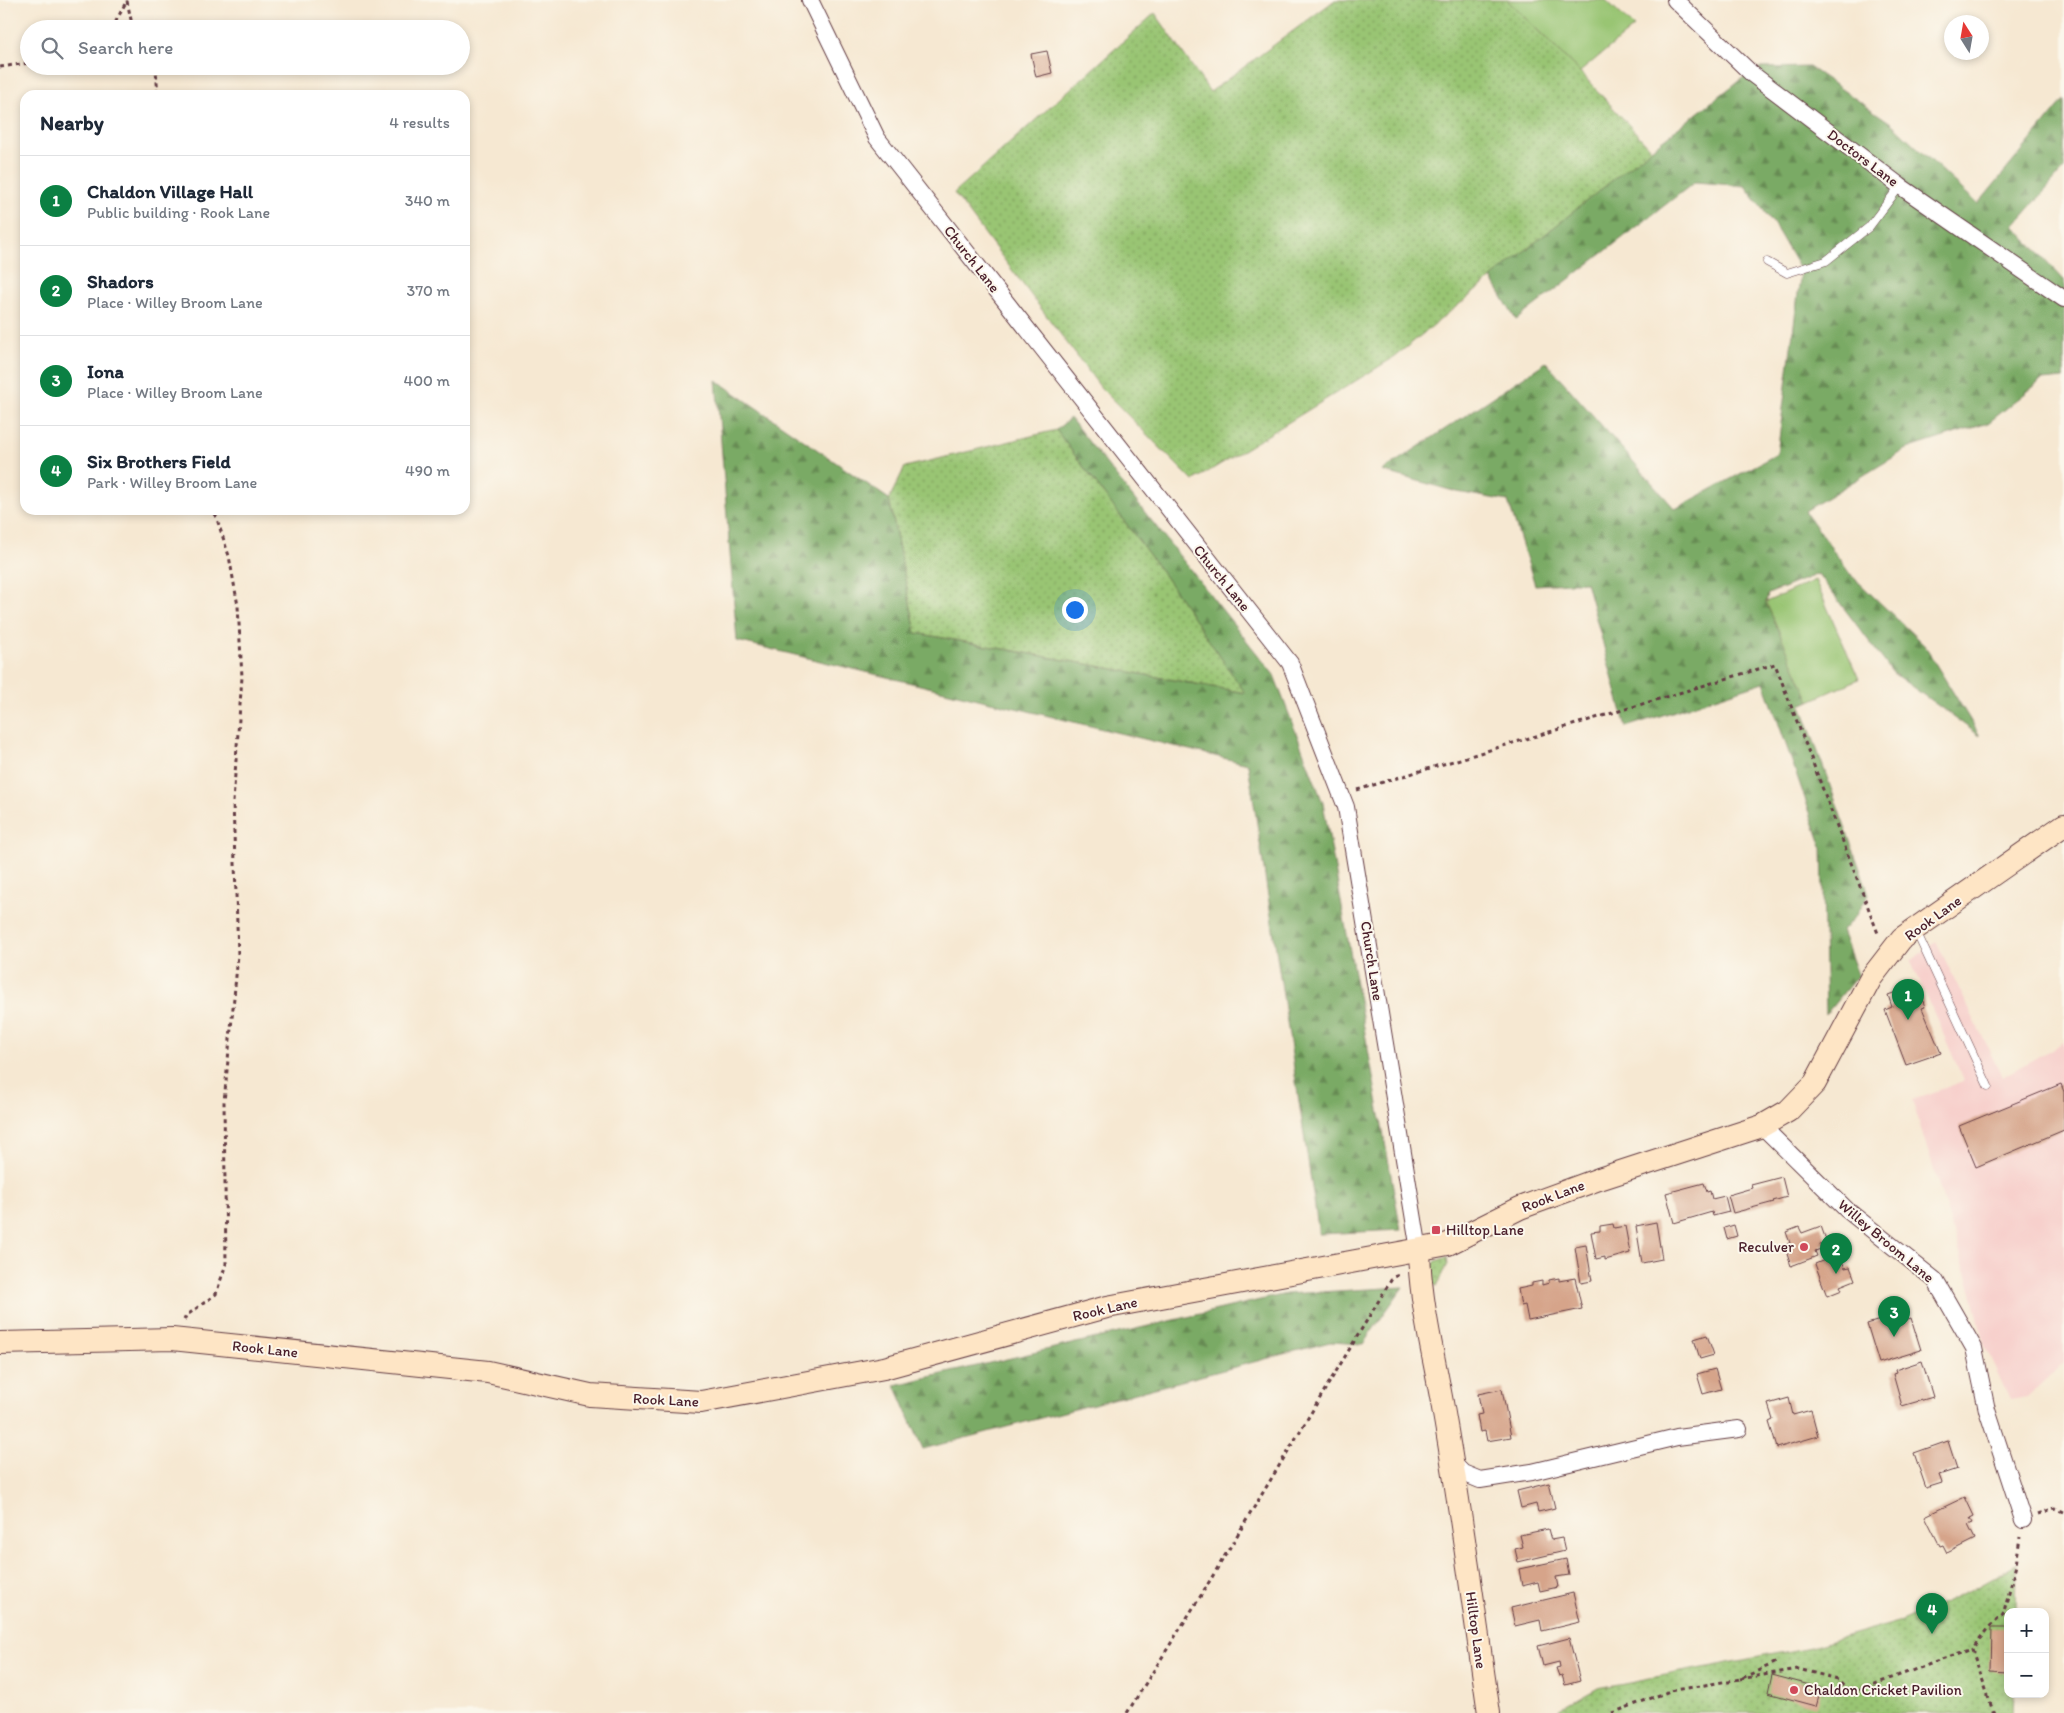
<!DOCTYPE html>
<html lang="en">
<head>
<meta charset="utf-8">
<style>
	:root { --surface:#fff; --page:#f2f2f3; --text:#1f2937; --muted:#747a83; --line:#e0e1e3; --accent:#0b8043 }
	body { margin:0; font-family:Itim,sans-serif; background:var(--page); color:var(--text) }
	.controls { position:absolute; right:15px; bottom:15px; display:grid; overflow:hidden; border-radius:10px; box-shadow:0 2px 8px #0003 }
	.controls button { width:45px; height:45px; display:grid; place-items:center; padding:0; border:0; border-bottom:1px solid var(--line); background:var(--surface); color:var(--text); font:25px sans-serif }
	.compass { position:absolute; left:1944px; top:15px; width:45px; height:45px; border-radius:50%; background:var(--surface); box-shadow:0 2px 8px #0003; rotate:349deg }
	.you { position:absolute; left:1074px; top:609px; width:18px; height:18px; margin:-12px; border:4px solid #fff; border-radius:50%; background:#1a73e8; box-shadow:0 0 0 8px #1a73e833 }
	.badge { display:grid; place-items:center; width:32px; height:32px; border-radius:50%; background:var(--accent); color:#fff; font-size:16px; font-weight:700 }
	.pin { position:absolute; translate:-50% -41px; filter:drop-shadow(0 1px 2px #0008) }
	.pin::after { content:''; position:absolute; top:26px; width:18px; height:15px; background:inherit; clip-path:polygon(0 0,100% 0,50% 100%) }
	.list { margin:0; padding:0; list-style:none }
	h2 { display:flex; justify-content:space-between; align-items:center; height:65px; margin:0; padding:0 20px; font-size:21px }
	h2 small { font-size:16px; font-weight:400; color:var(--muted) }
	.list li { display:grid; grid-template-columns:32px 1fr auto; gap:15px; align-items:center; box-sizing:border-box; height:90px; padding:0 20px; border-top:1px solid var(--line) }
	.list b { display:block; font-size:19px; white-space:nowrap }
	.list p { margin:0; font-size:16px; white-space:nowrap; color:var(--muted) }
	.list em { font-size:16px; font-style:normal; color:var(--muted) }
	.icon { flex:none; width:28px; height:28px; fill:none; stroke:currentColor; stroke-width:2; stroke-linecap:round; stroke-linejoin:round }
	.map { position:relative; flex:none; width:2064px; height:1713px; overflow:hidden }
	.search { position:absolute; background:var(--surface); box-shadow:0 2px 8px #0003; left:20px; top:20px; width:450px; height:55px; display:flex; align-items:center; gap:12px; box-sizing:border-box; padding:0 18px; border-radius:28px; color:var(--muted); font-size:19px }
	.panel { position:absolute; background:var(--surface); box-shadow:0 2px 8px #0003; left:20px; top:90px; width:450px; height:425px; border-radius:15px }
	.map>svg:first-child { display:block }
	.built { fill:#f7d0cc }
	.green { fill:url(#green-dots); stroke:#72724f }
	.forest { fill:url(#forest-firs); stroke:#626448 }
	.pitch { fill:#99c573; stroke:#72724f }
	.building { fill:#d6a48a }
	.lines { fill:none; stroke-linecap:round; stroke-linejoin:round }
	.lane-casing { stroke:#643d44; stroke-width:9 }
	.street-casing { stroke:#643d44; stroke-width:18 }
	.secondary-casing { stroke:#643d44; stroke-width:24 }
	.path { stroke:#643d44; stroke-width:3; stroke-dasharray:4 4; stroke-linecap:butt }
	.lane { stroke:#fff; stroke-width:8 }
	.street { stroke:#fff; stroke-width:16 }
	.secondary { stroke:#fee5c5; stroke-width:22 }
	.poi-dot { fill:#d1495b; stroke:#fbf7ec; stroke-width:2 }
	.labels { text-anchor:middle; stroke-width:4; stroke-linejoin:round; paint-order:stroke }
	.street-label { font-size:15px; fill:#4a1f2b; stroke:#fbf7ec }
	.poi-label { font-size:15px; fill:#4a1f2b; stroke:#fbf7ec; text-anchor:start }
</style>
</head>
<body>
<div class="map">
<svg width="2064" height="1713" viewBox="0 0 2064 1713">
	<defs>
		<pattern id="green-dots" width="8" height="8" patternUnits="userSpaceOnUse" patternTransform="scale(1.25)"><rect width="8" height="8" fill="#99c573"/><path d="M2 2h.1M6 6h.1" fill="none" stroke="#7f9f5f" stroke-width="1.8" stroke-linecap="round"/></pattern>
		<pattern id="forest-firs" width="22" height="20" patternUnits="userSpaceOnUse" patternTransform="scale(1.25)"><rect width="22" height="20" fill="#7aaa65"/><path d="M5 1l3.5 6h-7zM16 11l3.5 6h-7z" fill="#668a53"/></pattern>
	</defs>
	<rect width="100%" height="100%" fill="#fbf7ec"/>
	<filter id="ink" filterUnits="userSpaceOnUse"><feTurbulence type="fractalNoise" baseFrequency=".02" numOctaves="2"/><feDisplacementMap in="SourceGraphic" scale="10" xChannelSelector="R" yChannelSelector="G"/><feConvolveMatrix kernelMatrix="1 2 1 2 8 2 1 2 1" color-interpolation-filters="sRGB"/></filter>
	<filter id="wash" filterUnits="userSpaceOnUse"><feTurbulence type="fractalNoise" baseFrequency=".0096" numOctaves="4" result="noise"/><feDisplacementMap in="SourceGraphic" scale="20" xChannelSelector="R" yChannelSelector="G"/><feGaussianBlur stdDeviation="1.12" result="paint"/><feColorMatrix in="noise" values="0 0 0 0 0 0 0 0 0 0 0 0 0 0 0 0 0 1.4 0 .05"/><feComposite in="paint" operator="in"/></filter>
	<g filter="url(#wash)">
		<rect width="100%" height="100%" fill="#f6e8d2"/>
		<path class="built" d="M1936,941L2002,1077L2064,1042V1362L2027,1397L2010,1400L1984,1344L1972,1292L1912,1100L1964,1081L1911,961Z"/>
		<g class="green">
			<path d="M1335,0H1507L1580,72L1651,149L1393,358L1193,481L1101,388L954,193L1155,13L1210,92Z"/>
			<path d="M1056,430L1160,569L1246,693L916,633L889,499L905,467Z"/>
			<path d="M1447,1257L1448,1264L1437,1286L1431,1284L1429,1269L1436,1261Z"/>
			<path d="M2016,1565L2015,1612H2008V1694H2013L2012,1713H1553L1598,1688L1811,1647L1902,1621L1971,1590Z"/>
		</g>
		<g class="forest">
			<path d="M1809,67L1891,123L1978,204L2064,100V169L2014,226L2064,280V378L2042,380L1988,423L1907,449L1805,511L1850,574L1924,645L1980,736L1893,673L1818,574L1768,594L1766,602L1810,701L1801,705L1869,894L1858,913L1842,931L1858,975L1826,1014L1822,847L1764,682L1626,727L1586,582L1535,585L1508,501L1457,492L1382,471L1546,362L1675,509L1777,454L1801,271L1773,223L1745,186L1695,182L1516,320L1491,278L1651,149L1740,80L1760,68Z"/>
			<path d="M716,380L889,499L916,633L1245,693L1160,569L1056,430L1070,418L1274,675L1323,803L1401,1230L1319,1234L1248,764L737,641Z"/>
			<path d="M1403,1287L1363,1344L1330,1342L923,1449L895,1385L1286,1294Z"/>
		</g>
		<g class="pitch">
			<path d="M1507,0H1606L1634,27L1580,72Z"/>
			<path d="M1815,580L1859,679L1810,701L1766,602Z"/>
		</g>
		<g id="blocks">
			<g class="building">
				<path d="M1047,51L1052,73L1036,77L1031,54Z"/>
				<path d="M1919,990L1925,1007L1922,1008L1941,1053L1906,1065L1885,1010L1892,1007L1888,995L1899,991L1901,997Z"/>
				<path d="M2061,1084L2064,1092V1130L1976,1167L1959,1126Z"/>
				<path d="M1782,1177L1787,1197L1773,1201L1774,1202L1733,1213L1728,1195L1752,1188L1751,1185Z"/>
				<path d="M1704,1183L1707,1192L1710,1191L1712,1199L1725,1196L1729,1212L1713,1216L1712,1212L1674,1223L1666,1193Z"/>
				<path d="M1656,1222L1662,1259L1642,1263L1636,1226Z"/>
				<path d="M1613,1224L1614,1228L1625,1226L1630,1253L1605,1260V1257L1596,1259L1591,1232L1600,1231V1226Z"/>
				<path d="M1734,1225L1737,1236L1727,1239L1724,1228Z"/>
				<path d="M1821,1226L1827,1243L1820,1245L1821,1249L1815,1251L1817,1256L1791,1266L1787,1254L1790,1252L1787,1244L1790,1243L1786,1232L1799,1227L1802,1233Z"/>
				<path d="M1586,1245L1592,1281L1581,1283L1575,1247Z"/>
				<path d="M1839,1254L1845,1268L1850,1267L1855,1280L1840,1286L1842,1290L1827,1296L1815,1264Z"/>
				<path d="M1559,1278V1281L1575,1278L1582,1309L1528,1320L1525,1305L1521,1306L1518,1289L1532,1286V1283L1542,1281V1285L1549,1283V1280Z"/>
				<path d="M1900,1314L1902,1321L1911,1318L1921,1350L1879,1363L1867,1324Z"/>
				<path d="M1707,1335L1714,1355L1700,1359L1694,1339Z"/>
				<path d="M1922,1361L1933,1397L1902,1406L1893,1374L1896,1373L1895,1370Z"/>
				<path d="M1715,1369L1721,1389L1703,1394L1697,1374Z"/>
				<path d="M1502,1389L1511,1437L1487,1441L1485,1431L1480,1432L1477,1415L1482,1414L1478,1394Z"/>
				<path d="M1789,1398L1793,1415L1811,1410L1818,1436L1777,1448L1769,1422L1773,1420L1768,1404Z"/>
				<path d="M1948,1441L1957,1469L1939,1475L1942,1483L1926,1488L1914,1453Z"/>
				<path d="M1549,1483L1555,1508L1538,1512L1536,1504L1521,1508L1517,1491Z"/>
				<path d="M1965,1497L1974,1516L1970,1518L1973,1523L1968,1525L1975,1539L1947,1553L1943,1545L1940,1546L1925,1516Z"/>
				<path d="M1548,1529L1551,1540L1562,1538L1565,1551L1518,1562L1515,1549L1523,1547L1520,1535Z"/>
				<path d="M1566,1559L1569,1575L1556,1577L1558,1587L1540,1591L1538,1582L1522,1586L1519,1569Z"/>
				<path d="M1573,1593L1580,1622L1542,1631L1540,1620L1515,1626L1511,1608Z"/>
				<path d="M1991,1628H2008V1672L1990,1671Z"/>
				<path d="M1569,1638L1580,1681L1565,1685L1562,1675L1559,1676L1556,1668L1560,1667L1559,1662L1543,1666L1538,1646Z"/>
				<path d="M1772,1675L1821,1688L1816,1706L1768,1693Z"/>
			</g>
		</g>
	</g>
	<g filter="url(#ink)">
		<use href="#blocks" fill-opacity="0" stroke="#643d44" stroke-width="1"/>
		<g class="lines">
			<g class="lane-casing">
				<g id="lane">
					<path d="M1767,262L1787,273L1826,261L1869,227L1900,186"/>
					<path d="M1916,931L1988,1086"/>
				</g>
			</g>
			<g class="street-casing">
				<g id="street">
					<path d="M810,0L877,138L1290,663L1346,807L1419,1250"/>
					<path d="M1675,0L1752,74L1900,186L2064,299"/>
					<path d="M1762,1126L1847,1210L1935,1280L1974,1348L1987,1410L2023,1520"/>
					<path d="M1451,1461L1463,1473L1480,1480L1532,1472L1677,1437L1739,1429"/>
				</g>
			</g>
			<g class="secondary-casing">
				<g id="secondary">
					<path d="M1419,1250C1420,1303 1434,1356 1443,1408C1461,1509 1474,1611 1489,1713"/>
					<path d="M0,1343L172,1339L488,1372L590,1395L701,1402L884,1368L1107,1307L1448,1244L1520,1208L1599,1179L1762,1126L1788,1111L1815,1083L1871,978L1902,938L2064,825"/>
				</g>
			</g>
			<g class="path">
				<path d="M127,1L133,29"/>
				<path d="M112,29L127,0"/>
				<path d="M154,66L156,70L158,95"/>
				<path d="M0,67L29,63"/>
				<path d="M1357,790L1775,664L1879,936"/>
				<path d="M184,1320L186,1316L216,1294L226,1264L224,1102L238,955L233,802L242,677L238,606L229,556L214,510"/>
				<path d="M2038,1514L2055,1508L2064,1512"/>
				<path d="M1740,1679L1798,1669L1838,1679L1850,1693L1972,1649"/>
				<path d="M1127,1713L1200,1597L1393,1277L1399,1275"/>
				<path d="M1612,1713L1670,1691L1740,1679L1777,1662"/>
				<path d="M1994,1713L1972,1649L1988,1628L2003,1615L2016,1565L2020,1537"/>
			</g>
			<use href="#lane" class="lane"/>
			<use href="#street" class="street"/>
			<use href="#secondary" class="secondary"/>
		</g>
	</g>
	<g class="poi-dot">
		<rect x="1431" y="1225" width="10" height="10" rx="2.5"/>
		<circle cx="1804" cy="1247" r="5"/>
		<circle cx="1794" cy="1690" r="5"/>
	</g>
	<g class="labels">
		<g class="street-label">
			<text transform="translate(1863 158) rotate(37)" y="5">Doctors Lane</text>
			<text transform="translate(972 259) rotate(52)" y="5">Church Lane</text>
			<text transform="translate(1222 578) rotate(51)" y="5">Church Lane</text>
			<text transform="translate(1933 918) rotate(-36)" y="5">Rook Lane</text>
			<text transform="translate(1372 961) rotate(81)" y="5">Church Lane</text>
			<text transform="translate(1553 1196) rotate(-21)" y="5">Rook Lane</text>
			<text transform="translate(1886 1241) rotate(40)" y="5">Willey Broom Lane</text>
			<text transform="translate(1105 1309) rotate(-13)" y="5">Rook Lane</text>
			<text transform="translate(265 1349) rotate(6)" y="5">Rook Lane</text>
			<text transform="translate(666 1400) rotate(3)" y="5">Rook Lane</text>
			<text transform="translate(1476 1630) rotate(82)" y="5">Hilltop Lane</text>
		</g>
		<g class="poi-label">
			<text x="1446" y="1235">Hilltop Lane</text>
			<text x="1794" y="1252" text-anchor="end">Reculver</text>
			<text x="1804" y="1695">Chaldon Cricket Pavilion</text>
		</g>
	</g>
</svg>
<div class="controls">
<button>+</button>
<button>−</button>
</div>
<svg class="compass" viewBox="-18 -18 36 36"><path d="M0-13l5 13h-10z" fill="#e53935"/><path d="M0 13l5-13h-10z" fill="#747a83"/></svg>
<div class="you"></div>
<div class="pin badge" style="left:1908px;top:1020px">1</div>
<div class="pin badge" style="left:1836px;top:1274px">2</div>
<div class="pin badge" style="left:1894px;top:1337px">3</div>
<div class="pin badge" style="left:1932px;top:1634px">4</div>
<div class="search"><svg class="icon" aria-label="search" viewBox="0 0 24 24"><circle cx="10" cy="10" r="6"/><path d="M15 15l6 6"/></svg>Search here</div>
<section class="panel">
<h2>Nearby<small>4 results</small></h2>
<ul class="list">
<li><span class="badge">1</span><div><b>Chaldon Village Hall</b><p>Public building · Rook Lane</p></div><em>340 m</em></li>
<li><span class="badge">2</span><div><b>Shadors</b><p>Place · Willey Broom Lane</p></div><em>370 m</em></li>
<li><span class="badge">3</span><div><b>Iona</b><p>Place · Willey Broom Lane</p></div><em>400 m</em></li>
<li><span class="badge">4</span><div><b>Six Brothers Field</b><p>Park · Willey Broom Lane</p></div><em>490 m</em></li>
</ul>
</section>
</div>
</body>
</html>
